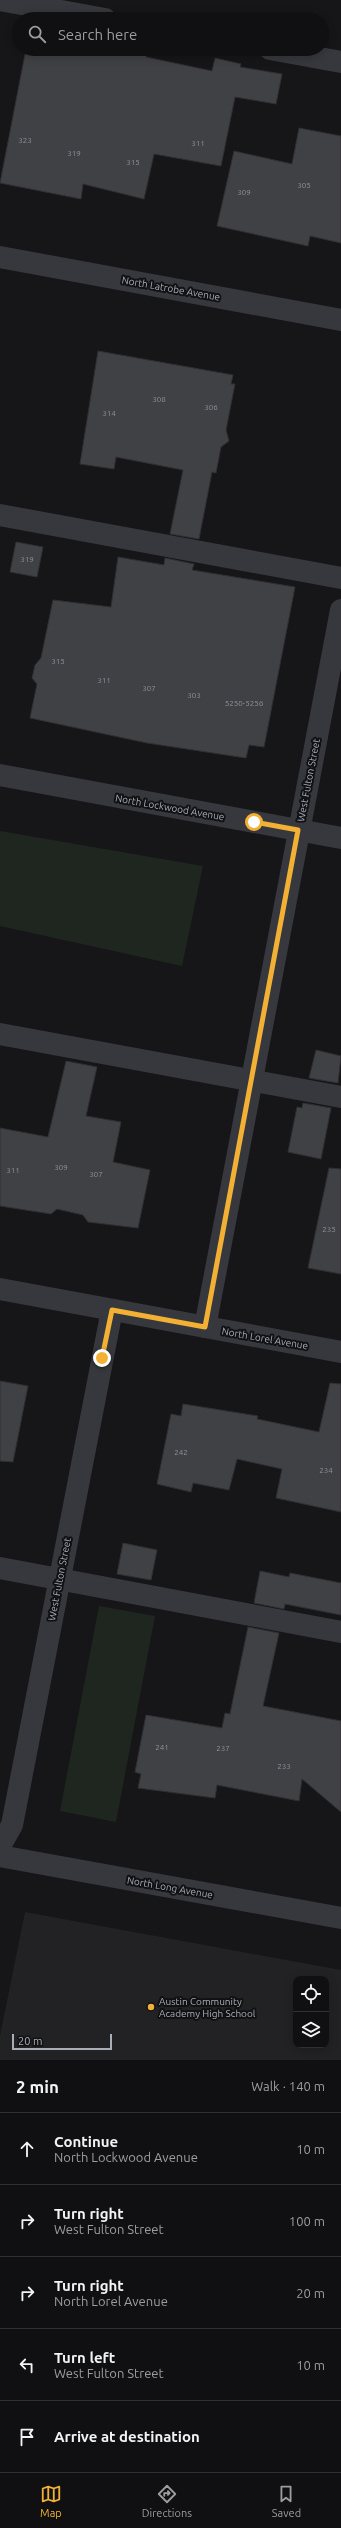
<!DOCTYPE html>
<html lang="en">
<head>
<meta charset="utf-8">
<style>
	:root { --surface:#101012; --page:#19191b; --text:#f1f3f6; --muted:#9c9d9f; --line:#303032; --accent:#f2b134 }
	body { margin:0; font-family:Ubuntu,sans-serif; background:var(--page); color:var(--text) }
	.controls { position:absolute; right:12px; bottom:12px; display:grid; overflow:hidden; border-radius:8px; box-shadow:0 2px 10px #0003 }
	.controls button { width:36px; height:36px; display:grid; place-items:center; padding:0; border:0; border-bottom:1px solid var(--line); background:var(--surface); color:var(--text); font:20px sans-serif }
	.scale { position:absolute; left:12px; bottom:10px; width:100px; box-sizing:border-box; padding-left:4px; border:2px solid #a8adb8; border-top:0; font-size:11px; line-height:14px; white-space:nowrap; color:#a8adb8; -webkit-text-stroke:3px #111113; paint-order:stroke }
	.stop { position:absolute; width:12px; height:12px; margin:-9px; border:3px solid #f2b134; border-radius:50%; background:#fff }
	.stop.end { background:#f2b134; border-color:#fff; box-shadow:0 1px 4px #0008 }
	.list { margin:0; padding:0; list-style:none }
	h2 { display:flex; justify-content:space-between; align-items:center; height:52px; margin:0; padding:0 16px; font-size:17px }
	h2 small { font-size:13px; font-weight:400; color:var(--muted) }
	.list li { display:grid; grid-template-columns:26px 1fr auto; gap:12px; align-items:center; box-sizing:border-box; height:72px; padding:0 16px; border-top:1px solid var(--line) }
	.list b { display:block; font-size:15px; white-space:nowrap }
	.list p { margin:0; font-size:13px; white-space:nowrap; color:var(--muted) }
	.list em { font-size:13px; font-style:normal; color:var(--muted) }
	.icon { flex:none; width:22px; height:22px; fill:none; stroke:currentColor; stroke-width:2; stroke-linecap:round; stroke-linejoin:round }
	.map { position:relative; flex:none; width:341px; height:2060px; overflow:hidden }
	.search { position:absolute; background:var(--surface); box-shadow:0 2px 10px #0003; left:12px; right:12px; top:12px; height:44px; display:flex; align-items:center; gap:10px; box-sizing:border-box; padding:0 14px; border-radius:22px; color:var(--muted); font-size:15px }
	.sheet { height:412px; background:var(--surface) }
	nav { display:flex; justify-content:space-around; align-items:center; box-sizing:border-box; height:56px; border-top:1px solid var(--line); background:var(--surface); font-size:11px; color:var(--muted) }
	nav a { display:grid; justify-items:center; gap:2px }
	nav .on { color:var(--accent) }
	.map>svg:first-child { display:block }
	.built { fill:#222225; fill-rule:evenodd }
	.green { fill:#1e261f }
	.building { fill:#404145; stroke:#303034 }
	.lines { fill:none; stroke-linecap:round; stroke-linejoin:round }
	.minor { stroke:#37383d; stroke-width:22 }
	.route { stroke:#f2b134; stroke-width:5 }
	.poi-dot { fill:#f2b134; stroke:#111113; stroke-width:1.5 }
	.labels { text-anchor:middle; stroke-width:4; stroke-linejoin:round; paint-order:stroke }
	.number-label { font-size:8px; fill:#8e929b }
	.street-label { font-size:10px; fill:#a8adb8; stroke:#111113 }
	.poi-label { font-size:10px; fill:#a8adb8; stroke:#111113; text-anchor:start }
</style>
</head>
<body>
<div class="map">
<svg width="341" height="2060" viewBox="0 0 341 2060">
	<rect width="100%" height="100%" fill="#161618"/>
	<path class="built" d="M25,1912L341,1970V2060H0V2036ZM296,1979H326V2045H296Z"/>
	<g class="green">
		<path d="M0,831L203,866L182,966L0,926Z"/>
		<path d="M99,1606L155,1616L116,1822L60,1811Z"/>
	</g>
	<g class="building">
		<path d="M26,49H148L146,57L212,71L215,58L241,64L240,67L282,74L276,104L235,97L221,166L154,154L144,199L83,184L81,199L0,183Z"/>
		<path d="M299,128L341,136V243L310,236L308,246L217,226L234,151L292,164Z"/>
		<path d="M98,351L233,375L231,384H235L226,430L229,441L221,447L216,473L212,472L199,539L170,534L183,470L116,457L114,469L80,464Z"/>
		<path d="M16,542L43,547L37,577L10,572Z"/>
		<path d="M118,557L164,565L165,558L194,564L192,570L295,587L264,747L249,745L246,758L147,743L30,718L37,684L32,678L35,665L41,658L53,600L111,607Z"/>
		<path d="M316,1050L341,1056L338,1083L309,1078Z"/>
		<path d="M66,1061L97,1067L86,1116L121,1122L113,1162L150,1170L138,1228L88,1222L83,1215L57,1209L51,1214L0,1206V1128L48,1137Z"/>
		<path d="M303,1103L331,1108L321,1159L288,1152L297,1107L302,1108Z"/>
		<path d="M329,1168L341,1169V1274L308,1268Z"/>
		<path d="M0,1381L28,1386L13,1462L0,1461Z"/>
		<path d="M330,1383L341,1384V1512L276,1498L282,1469L237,1459L229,1490L193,1483L191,1492L157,1484L171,1414L181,1416L183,1404L258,1416L257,1419L319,1432Z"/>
		<path d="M123,1543L157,1550L151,1580L117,1574Z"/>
		<path d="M260,1571L289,1577L290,1573L341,1583V1615L285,1604L284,1609L254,1603Z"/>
		<path d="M248,1627L279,1633L263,1706L341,1721V1812L302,1779L299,1801L217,1785L215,1798L138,1788L141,1774L135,1772L146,1715L222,1728L225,1713L230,1714Z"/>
	</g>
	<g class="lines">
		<g class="minor">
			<path d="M0,0L105,19"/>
			<path d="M270,49L341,62"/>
			<path d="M0,257L341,320"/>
			<path d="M0,515L341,578"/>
			<path d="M0,775L341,838"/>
			<path d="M0,1034L341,1097"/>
			<path d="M0,1289L341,1352"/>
			<path d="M205,1327L341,610"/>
			<path d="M0,1568L341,1632"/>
			<path d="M0,1846L12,1825L112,1310"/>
			<path d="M0,1856L341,1918"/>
		</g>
	</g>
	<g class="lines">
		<path class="route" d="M102,1358L112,1310L205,1327L298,830L254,822"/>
	</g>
	<circle class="poi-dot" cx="151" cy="2007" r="4"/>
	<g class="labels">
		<g class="number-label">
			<text x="25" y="143">323</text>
			<text x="198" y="146">311</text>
			<text x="74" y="156">319</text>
			<text x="133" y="165">315</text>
			<text x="304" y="188">305</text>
			<text x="244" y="195">309</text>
			<text x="159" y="402">308</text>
			<text x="211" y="410">306</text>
			<text x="109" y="416">314</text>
			<text x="27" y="562">319</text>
			<text x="58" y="664">315</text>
			<text x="104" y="683">311</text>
			<text x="149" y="691">307</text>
			<text x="194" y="698">303</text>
			<text x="244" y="706">5250-5256</text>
			<text x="61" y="1170">309</text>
			<text x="13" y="1173">311</text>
			<text x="96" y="1177">307</text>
			<text x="329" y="1232">235</text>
			<text x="181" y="1455">242</text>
			<text x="326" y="1473">234</text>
			<text x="162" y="1750">241</text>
			<text x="223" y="1751">237</text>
			<text x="284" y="1769">233</text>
		</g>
		<g class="street-label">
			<text transform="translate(171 288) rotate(10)" y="4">North Latrobe Avenue</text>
			<text transform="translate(308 780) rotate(-79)" y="4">West Fulton Street</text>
			<text transform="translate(170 807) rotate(10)" y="4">North Lockwood Avenue</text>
			<text transform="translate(265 1338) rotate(10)" y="4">North Lorel Avenue</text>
			<text transform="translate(59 1579) rotate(-79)" y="4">West Fulton Street</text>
			<text transform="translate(170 1887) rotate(10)" y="4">North Long Avenue</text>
		</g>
		<g class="poi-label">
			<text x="159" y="2005">Austin Community<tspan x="159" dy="12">Academy High School</tspan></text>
		</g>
	</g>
</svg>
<div class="controls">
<button><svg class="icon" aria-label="locate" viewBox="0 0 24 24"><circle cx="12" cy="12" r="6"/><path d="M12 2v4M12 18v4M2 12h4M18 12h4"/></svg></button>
<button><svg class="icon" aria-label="layers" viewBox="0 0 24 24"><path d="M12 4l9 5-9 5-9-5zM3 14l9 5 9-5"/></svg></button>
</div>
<div class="scale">20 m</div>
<div class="stop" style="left:254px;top:822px"></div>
<div class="stop end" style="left:102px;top:1358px"></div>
<div class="search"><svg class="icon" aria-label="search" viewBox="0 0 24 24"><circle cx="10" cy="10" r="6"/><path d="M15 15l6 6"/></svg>Search here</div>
</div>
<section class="sheet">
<h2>2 min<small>Walk · 140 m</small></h2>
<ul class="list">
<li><svg class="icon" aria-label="ahead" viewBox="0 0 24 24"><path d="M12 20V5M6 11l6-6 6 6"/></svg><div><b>Continue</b><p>North Lockwood Avenue</p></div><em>10 m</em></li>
<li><svg class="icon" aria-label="right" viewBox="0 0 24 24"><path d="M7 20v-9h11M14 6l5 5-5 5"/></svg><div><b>Turn right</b><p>West Fulton Street</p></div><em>100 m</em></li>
<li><svg class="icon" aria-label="right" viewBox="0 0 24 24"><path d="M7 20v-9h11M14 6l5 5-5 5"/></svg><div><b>Turn right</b><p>North Lorel Avenue</p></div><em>20 m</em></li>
<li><svg class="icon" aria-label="left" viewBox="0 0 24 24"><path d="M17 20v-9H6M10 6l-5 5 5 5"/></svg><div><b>Turn left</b><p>West Fulton Street</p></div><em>10 m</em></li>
<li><svg class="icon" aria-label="arrive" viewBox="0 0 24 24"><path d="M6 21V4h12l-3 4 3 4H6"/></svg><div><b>Arrive at destination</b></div></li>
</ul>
</section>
<nav>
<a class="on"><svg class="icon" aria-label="map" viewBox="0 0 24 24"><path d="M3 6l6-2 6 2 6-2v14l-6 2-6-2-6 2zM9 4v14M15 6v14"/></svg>Map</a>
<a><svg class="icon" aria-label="directions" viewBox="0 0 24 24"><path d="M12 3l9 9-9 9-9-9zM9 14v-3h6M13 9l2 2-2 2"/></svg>Directions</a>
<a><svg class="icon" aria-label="saved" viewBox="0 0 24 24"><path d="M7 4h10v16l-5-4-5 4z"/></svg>Saved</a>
</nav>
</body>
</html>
